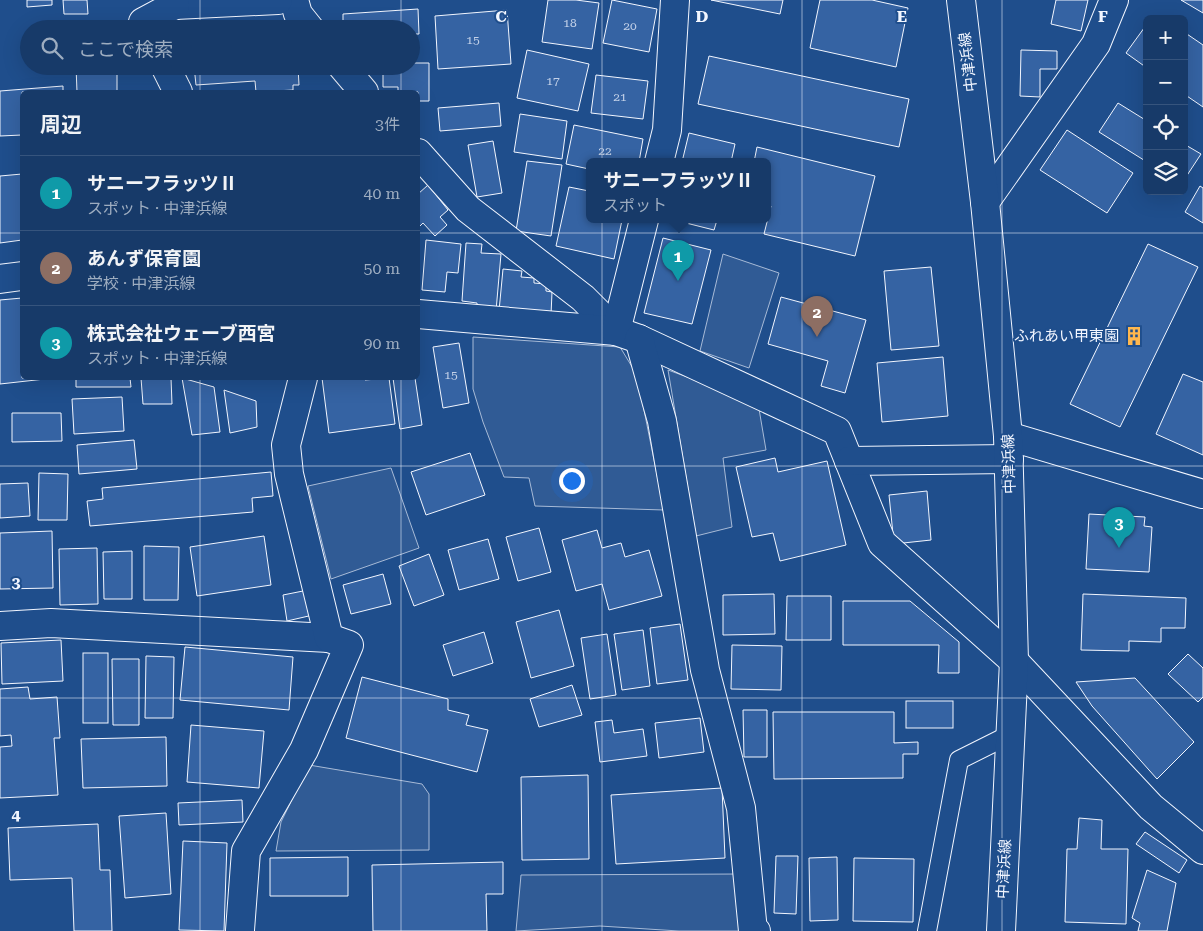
<!DOCTYPE html>
<html lang="ja">
<head>
<meta charset="utf-8">
<style>
	:root { --surface:#173a69; --page:#20416f; --text:#f1f3f6; --muted:#9eadc0; --line:#36547d; --accent:#8c9099 }
	body { margin:0; font-family:"Roboto Serif","Noto Sans JP",serif; background:var(--page); color:var(--text) }
	.controls { position:absolute; right:15px; top:15px; display:grid; overflow:hidden; border-radius:8px; box-shadow:0 5px 20px #0002 }
	.controls button { width:45px; height:45px; display:grid; place-items:center; padding:0; border:0; border-bottom:1px solid var(--line); background:var(--surface); color:var(--text); font:25px sans-serif }
	.you { position:absolute; left:571px; top:480px; width:18px; height:18px; margin:-12px; border:4px solid #fff; border-radius:50%; background:#1a73e8; box-shadow:0 0 0 8px #1a73e833 }
	.badge { display:grid; place-items:center; width:32px; height:32px; border-radius:50%; background:var(--accent); color:#fff; font-size:16px; font-weight:700 }
	.pin { position:absolute; translate:-50% -41px; filter:drop-shadow(0 1px 2px #0008) }
	.pin::after { content:''; position:absolute; top:26px; width:18px; height:15px; background:inherit; clip-path:polygon(0 0,100% 0,50% 100%) }
	.popup { position:absolute; left:586px; top:158px; width:185px; height:65px; box-sizing:border-box; display:grid; place-content:center; border-radius:8px; background:var(--surface); filter:drop-shadow(0 1px 4px #0005); font-size:16px; white-space:nowrap; color:var(--muted) }
	.popup b { font-size:19px; color:var(--text) }
	.popup::after { content:''; position:absolute; left:50%; top:100%; margin-left:-10px; border:10px solid transparent; border-top-color:var(--surface) }
	.list { margin:0; padding:0; list-style:none }
	h2 { display:flex; justify-content:space-between; align-items:center; height:65px; margin:0; padding:0 20px; font-size:21px }
	h2 small { font-size:16px; font-weight:400; color:var(--muted) }
	.list li { display:grid; grid-template-columns:32px 1fr auto; gap:15px; align-items:center; box-sizing:border-box; height:75px; padding:0 20px; border-top:1px solid var(--line) }
	.list b { display:block; font-size:19px; white-space:nowrap }
	.list p { margin:0; font-size:16px; white-space:nowrap; color:var(--muted) }
	.list em { font-size:16px; font-style:normal; color:var(--muted) }
	.icon { flex:none; width:28px; height:28px; fill:none; stroke:currentColor; stroke-width:2; stroke-linecap:round; stroke-linejoin:round }
	.map { position:relative; flex:none; width:1203px; height:931px; overflow:hidden }
	.search { position:absolute; background:var(--surface); box-shadow:0 5px 20px #0002; left:20px; top:20px; width:400px; height:55px; display:flex; align-items:center; gap:12px; box-sizing:border-box; padding:0 18px; border-radius:28px; color:var(--muted); font-size:19px }
	.panel { position:absolute; background:var(--surface); box-shadow:0 5px 20px #0002; left:20px; top:90px; width:400px; height:290px; border-radius:8px }
	.map>svg:first-child { display:block }
	.parking { fill:#305b95; stroke:#a8bbd7 }
	.building { fill:#3563a3; stroke:#f2f6ff }
	.lines { fill:none; stroke-linecap:round; stroke-linejoin:round }
	.service-casing { stroke:#f2f6ff; stroke-width:20 }
	.minor-casing { stroke:#f2f6ff; stroke-width:30 }
	.tertiary-casing { stroke:#f2f6ff; stroke-width:30 }
	.service { stroke:#1f4e8c; stroke-width:18 }
	.minor { stroke:#1f4e8c; stroke-width:28 }
	.tertiary { stroke:#1f4e8c; stroke-width:28 }
	.grid { fill:none; stroke:#f2f6ff; stroke-width:1; stroke-opacity:0.55 }
	.labels { text-anchor:middle; stroke-width:4; stroke-linejoin:round; paint-order:stroke }
	.number-label { font-size:12px; fill:#c3d1e8 }
	.street-label { font-size:15px; fill:#f2f6ff; stroke:#1f4e8c }
	.poi-label { font-size:15px; fill:#f2f6ff; stroke:#1f4e8c; text-anchor:end }
	.grid-label { font-size:16px; text-anchor:middle; font-weight:bold; fill:#f2f6ff; stroke:#1f4e8c; stroke-width:4; stroke-linejoin:round; paint-order:stroke }
</style>
</head>
<body>
<div class="map">
<svg width="1203" height="931" viewBox="0 0 1203 931">
	<rect width="100%" height="100%" fill="#1f4e8c"/>
	<g class="parking">
		<path d="M723,254L779,273L749,368L700,351Z"/>
		<path d="M473,337L620,347L637,375L664,510L535,506L529,478L504,477L483,422L473,389Z"/>
		<path d="M668,370L758,403L766,450L723,458L732,527L696,536Z"/>
		<path d="M391,468L419,548L331,579L308,486Z"/>
		<path d="M309,765L422,784L429,794V850L276,851L281,822Z"/>
		<path d="M740,874L742,931H679L600,926L516,931L521,875Z"/>
	</g>
	<g class="building">
		<path d="M27,0H52V5L27,7Z"/>
		<path d="M63,0H87L88,14H64Z"/>
		<path d="M548,0H576L599,3L592,49L542,42Z"/>
		<path d="M612,0L657,9L649,52L603,43Z"/>
		<path d="M711,0H783L780,14Z"/>
		<path d="M820,0H872L908,8L896,67L810,48Z"/>
		<path d="M1056,0H1088L1081,31L1051,24Z"/>
		<path d="M1181,0H1203V13Z"/>
		<path d="M418,9L419,34H411V29H343V14Z"/>
		<path d="M507,10L511,64L438,69L435,16Z"/>
		<path d="M1147,24V68L1126,53Z"/>
		<path d="M277,26V29H218Z"/>
		<path d="M1184,32L1203,45V107L1184,94Z"/>
		<path d="M527,50L589,64L578,111L517,98Z"/>
		<path d="M1021,50L1057,51V69H1040V97L1020,96Z"/>
		<path d="M709,56L909,99L899,147L698,104Z"/>
		<path d="M411,63H429V101H418V92H398V87H383V66H411Z"/>
		<path d="M76,66H133V69L117,70V92H77Z"/>
		<path d="M194,66L298,67L299,85H293V90L256,92L255,81L196,85Z"/>
		<path d="M596,75L648,81L643,119L591,113Z"/>
		<path d="M63,86V92H22V135L0,136V91Z"/>
		<path d="M499,103L501,126L440,131L438,108Z"/>
		<path d="M1118,103L1147,121V162L1099,132Z"/>
		<path d="M520,114L567,121L562,159L514,152Z"/>
		<path d="M574,125L643,139L639,162H589V169L566,164Z"/>
		<path d="M1067,130L1133,173L1107,213L1040,170Z"/>
		<path d="M689,133L735,144L731,162H682Z"/>
		<path d="M493,141L502,193L477,197L468,145Z"/>
		<path d="M1184,144L1201,154L1184,180Z"/>
		<path d="M757,147L875,176L855,256L764,234L771,206L767,205V162H754Z"/>
		<path d="M527,161L562,165L551,236L516,231Z"/>
		<path d="M22,174V240L0,243V176Z"/>
		<path d="M428,185L448,210L440,217L447,225L435,236L423,223L418,228V194Z"/>
		<path d="M1200,186L1203,188V223L1185,212Z"/>
		<path d="M569,187L589,191V220H622L614,259L556,246Z"/>
		<path d="M674,220H717L714,230Z"/>
		<path d="M663,238L711,250L692,324L644,313Z"/>
		<path d="M426,240L461,244L458,273L447,272L445,292L422,290Z"/>
		<path d="M466,243L482,244L481,253L501,254L496,311L477,309V303L462,301Z"/>
		<path d="M1148,244L1198,267L1120,427L1070,404Z"/>
		<path d="M931,267L939,346L891,350L884,271Z"/>
		<path d="M503,269L522,271L521,277L534,278V283L546,284V291L552,292L551,315L499,311Z"/>
		<path d="M781,297L866,320L845,393L821,386L828,361L768,344Z"/>
		<path d="M22,298V378H54L0,384V300Z"/>
		<path d="M459,343L469,403L443,408L433,347Z"/>
		<path d="M943,357L948,416L882,422L877,363Z"/>
		<path d="M1183,374L1203,382V455L1156,434Z"/>
		<path d="M76,378H130L131,387H76Z"/>
		<path d="M141,378H171L172,404H143Z"/>
		<path d="M182,378L214,387L220,432L192,435Z"/>
		<path d="M322,378H365V380L389,378L395,424L329,433Z"/>
		<path d="M393,378H415L422,425L400,429Z"/>
		<path d="M224,390L256,401L257,427L230,433Z"/>
		<path d="M122,397L124,431L74,434L72,399Z"/>
		<path d="M12,413H61L62,441L12,442Z"/>
		<path d="M134,440L137,469L79,474L77,445Z"/>
		<path d="M470,453L485,495L426,515L411,472Z"/>
		<path d="M775,458L778,472L827,461L846,545L780,561L773,533L752,537L736,467Z"/>
		<path d="M271,472L273,496L252,498L253,512L90,526L87,501L103,499L102,488Z"/>
		<path d="M39,473L68,474L67,520H38Z"/>
		<path d="M28,483L30,516L0,518V484Z"/>
		<path d="M927,491L931,540L894,544L889,495Z"/>
		<path d="M1089,514L1145,517L1144,526L1152,527L1149,572L1086,569Z"/>
		<path d="M539,528L551,572L518,581L506,537Z"/>
		<path d="M597,530L602,548L621,543L625,557L649,550L662,596L609,610L602,584L576,591L562,540Z"/>
		<path d="M52,531L53,588L0,589V533Z"/>
		<path d="M264,536L271,585L197,596L190,547Z"/>
		<path d="M488,539L499,579L459,590L448,550Z"/>
		<path d="M144,546L179,547L178,600H144Z"/>
		<path d="M97,548L98,604L60,605L59,549Z"/>
		<path d="M132,551V599H104L103,552Z"/>
		<path d="M429,554L444,595L414,606L399,566Z"/>
		<path d="M383,574L391,604L351,614L343,585Z"/>
		<path d="M308,590L313,615L287,621L283,595Z"/>
		<path d="M774,594L775,634L723,635V595Z"/>
		<path d="M1083,594L1186,598L1185,628H1161V642L1129,641V651L1081,650Z"/>
		<path d="M787,596H831V640H786Z"/>
		<path d="M843,601H910L959,642V673H938L939,645H843Z"/>
		<path d="M559,610L574,666L531,678L516,622Z"/>
		<path d="M680,624L688,680L657,684L650,628Z"/>
		<path d="M643,630L650,686L622,690L614,634Z"/>
		<path d="M484,632L493,663L453,676L443,645Z"/>
		<path d="M607,634L616,695L590,699L581,638Z"/>
		<path d="M61,640L63,681L2,684L1,643Z"/>
		<path d="M732,645L782,646L781,690L731,689Z"/>
		<path d="M185,647L293,657L289,710L180,700Z"/>
		<rect x="83" y="653" width="25" height="70"/>
		<path d="M1188,654L1203,668V697L1198,702L1168,674Z"/>
		<path d="M146,656L174,657L173,718H145Z"/>
		<path d="M112,659H139V725H113Z"/>
		<path d="M362,677L448,699V710L469,715L466,725L488,730L477,772L346,738Z"/>
		<path d="M1135,678L1194,742L1157,779L1092,706L1076,682Z"/>
		<path d="M572,685L582,715L539,727L530,699Z"/>
		<path d="M28,687L30,699L57,697L60,738H54L58,795L0,798V747L12,746L11,735L0,736V689Z"/>
		<rect x="906" y="701" width="47" height="27"/>
		<path d="M743,710H767V757H744Z"/>
		<path d="M773,712H894V743L918,742V754H903V778L774,779Z"/>
		<path d="M700,718L704,752L659,758L655,723Z"/>
		<path d="M612,720L614,733L643,729L647,756L600,762L595,722Z"/>
		<path d="M191,725L264,731L259,788L187,782Z"/>
		<path d="M166,737L167,786L83,788L81,739Z"/>
		<path d="M588,775L589,859L522,860L521,777Z"/>
		<path d="M722,788L725,858L616,864L611,795Z"/>
		<path d="M242,800L243,822L179,825L178,803Z"/>
		<path d="M166,813L171,894L125,898L119,816Z"/>
		<path d="M1079,818L1102,820L1101,849H1128L1126,924L1065,922L1067,849H1077Z"/>
		<path d="M98,824L100,870H110L112,931H74L72,878L10,880L8,828Z"/>
		<path d="M1145,832L1187,860L1179,873L1136,844Z"/>
		<path d="M183,841L227,843L224,931L179,930Z"/>
		<path d="M776,856H798L796,914L774,913Z"/>
		<path d="M348,857V896H270V858Z"/>
		<path d="M837,857L838,920L810,921L809,858Z"/>
		<path d="M854,858L914,859L913,922L853,921Z"/>
		<path d="M503,862V894H486L487,931H373L372,865Z"/>
		<path d="M1147,870L1176,883L1167,931H1138L1140,923L1132,918Z"/>
	</g>
	<g class="lines">
		<g class="service-casing">
			<path id="service" d="M927,931L959,760L1011,734"/>
		</g>
		<g class="minor-casing">
			<g id="minor">
				<path d="M294,0L298,14L310,29"/>
				<path d="M175,5L278,0"/>
				<path d="M146,29L143,22L175,5L174,0"/>
				<path d="M165,66L178,92"/>
				<path d="M342,66L364,92"/>
				<path d="M418,153L468,209L583,298L616,331"/>
				<path d="M659,162L667,130L675,0"/>
				<path d="M985,202L1096,44L1114,0"/>
				<path d="M0,279L22,276"/>
				<path d="M418,314L616,331L639,339L837,431L882,543L1014,661L1151,807L1203,850"/>
				<path d="M616,331L644,220"/>
				<path d="M639,339L662,421L705,670L741,808L753,931H756"/>
				<path d="M1008,436L1203,494"/>
				<path d="M849,461L1009,459"/>
				<path d="M0,626L51,623L329,638"/>
				<path d="M240,930L246,851L304,750L349,645L329,638L289,474L286,445L303,378"/>
			</g>
		</g>
		<g class="tertiary-casing">
			<path id="tertiary" d="M961,0L985,202L1008,436L1014,661L1001,931"/>
		</g>
		<use href="#service" class="service"/>
		<use href="#minor" class="minor"/>
		<use href="#tertiary" class="tertiary"/>
	</g>
	<path class="grid" d="M200,0V29M401,0V29M602,0V931M802,0V931M1002,0V931M200,66V92M401,66V92M0,233H22M418,233H1203M200,378V931M401,378V931M0,466H1203M0,698H1203"/>
	<defs>
		<g id="building-bare" transform="scale(1.5)"><path d="M-4-6H4V6H1V3H-1V6H-4ZM-2.5-4.3h1.7v1.8h-1.7ZM.8-4.3h1.7v1.8H.8ZM-2.5-1h1.7V.8h-1.7ZM.8-1h1.7V.8H.8Z" fill="#ffb74d" stroke="#1f4e8c" stroke-width="2.5" paint-order="stroke"/></g>
	</defs>
	<g fill-rule="evenodd">
		<use href="#building-bare" x="1134" y="336"/>
	</g>
	<g class="labels">
		<g class="number-label">
			<text x="570" y="27">18</text>
			<text x="630" y="30">20</text>
			<text x="473" y="44">15</text>
			<text x="553" y="85">17</text>
			<text x="620" y="101">21</text>
			<text x="605" y="155">22</text>
			<text x="451" y="379">15</text>
		</g>
		<g class="street-label">
			<text transform="translate(968 62) rotate(-97)" y="5">中津浜線</text>
			<text transform="translate(1009 464) rotate(-92)" y="5">中津浜線</text>
			<text transform="translate(1004 869) rotate(-87)" y="5">中津浜線</text>
		</g>
		<g class="poi-label">
			<text x="1119" y="341">ふれあい甲東園</text>
		</g>
	</g>
	<g class="grid-label">
		<text x="501" y="22">C</text>
		<text x="702" y="22">D</text>
		<text x="902" y="22">E</text>
		<text x="1103" y="22">F</text>
		<text x="16" y="588">3</text>
		<text x="16" y="820">4</text>
	</g>
</svg>
<div class="controls">
<button>+</button>
<button>−</button>
<button><svg class="icon" aria-label="locate" viewBox="0 0 24 24"><circle cx="12" cy="12" r="6"/><path d="M12 2v4M12 18v4M2 12h4M18 12h4"/></svg></button>
<button><svg class="icon" aria-label="layers" viewBox="0 0 24 24"><path d="M12 4l9 5-9 5-9-5zM3 14l9 5 9-5"/></svg></button>
</div>
<div class="you"></div>
<div class="pin badge" style="left:678px;top:281px;background:#0f9aa8">1</div>
<div class="popup"><b>サニーフラッツⅡ</b>スポット</div>
<div class="pin badge" style="left:817px;top:337px;background:#8d6e63">2</div>
<div class="pin badge" style="left:1119px;top:548px;background:#0f9aa8">3</div>
<div class="search"><svg class="icon" aria-label="search" viewBox="0 0 24 24"><circle cx="10" cy="10" r="6"/><path d="M15 15l6 6"/></svg>ここで検索</div>
<section class="panel">
<h2>周辺<small>3件</small></h2>
<ul class="list">
<li><span class="badge" style="background:#0f9aa8">1</span><div><b>サニーフラッツⅡ</b><p>スポット · 中津浜線</p></div><em>40 m</em></li>
<li><span class="badge" style="background:#8d6e63">2</span><div><b>あんず保育園</b><p>学校 · 中津浜線</p></div><em>50 m</em></li>
<li><span class="badge" style="background:#0f9aa8">3</span><div><b>株式会社ウェーブ西宮</b><p>スポット · 中津浜線</p></div><em>90 m</em></li>
</ul>
</section>
</div>
</body>
</html>
